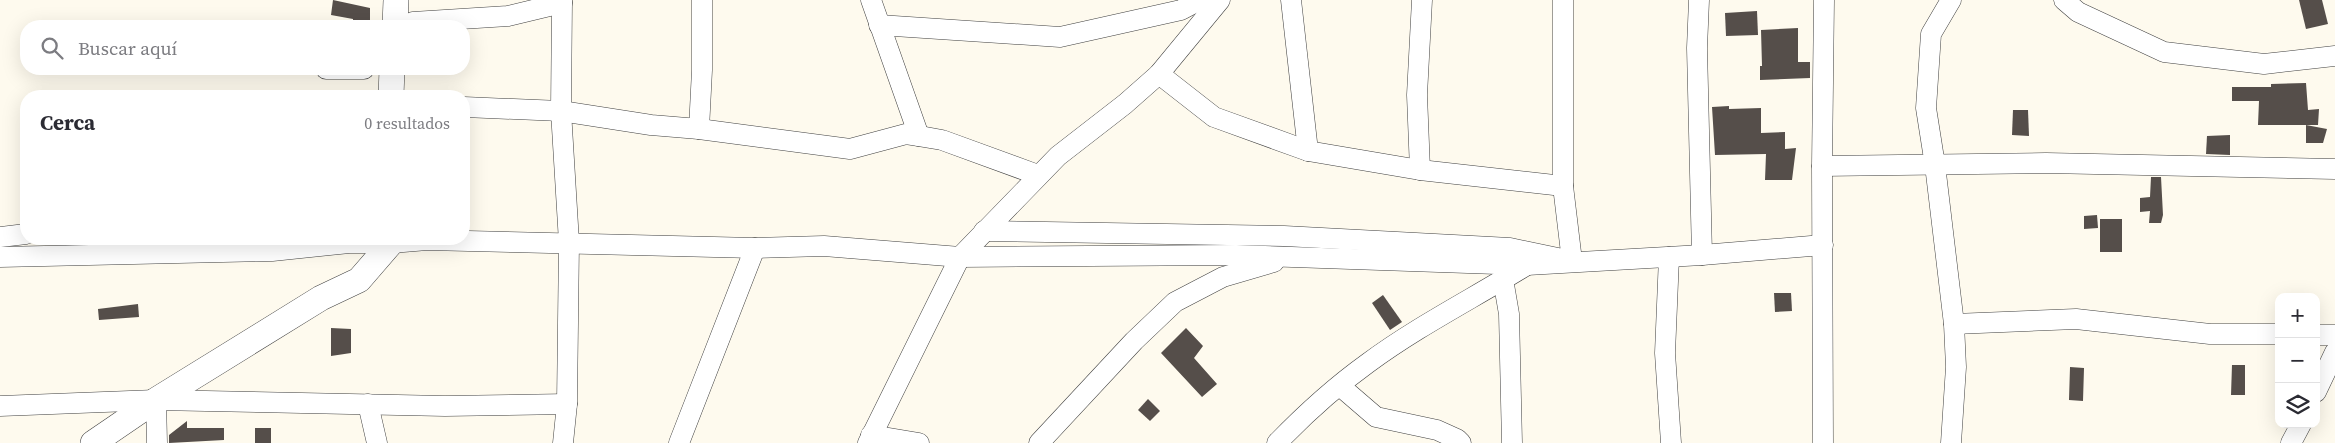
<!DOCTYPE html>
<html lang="es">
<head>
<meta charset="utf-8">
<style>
	:root { --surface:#fff; --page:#f2f2f3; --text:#2b2b33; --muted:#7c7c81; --line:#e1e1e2 }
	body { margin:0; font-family:"Source Serif 4",serif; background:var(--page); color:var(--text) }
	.controls { position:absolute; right:15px; bottom:15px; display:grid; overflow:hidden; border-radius:10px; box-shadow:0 5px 20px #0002 }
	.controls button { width:45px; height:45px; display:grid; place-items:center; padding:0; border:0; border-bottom:1px solid var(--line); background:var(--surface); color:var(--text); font:25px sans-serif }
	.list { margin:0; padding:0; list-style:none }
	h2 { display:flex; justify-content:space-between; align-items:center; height:65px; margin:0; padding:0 20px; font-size:21px }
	h2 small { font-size:16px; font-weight:400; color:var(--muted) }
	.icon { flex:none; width:28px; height:28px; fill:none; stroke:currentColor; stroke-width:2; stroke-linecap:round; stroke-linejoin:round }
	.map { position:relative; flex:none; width:2335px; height:443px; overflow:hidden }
	.search { position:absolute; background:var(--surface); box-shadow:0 5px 20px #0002; left:20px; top:20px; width:450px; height:55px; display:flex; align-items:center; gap:12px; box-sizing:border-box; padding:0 18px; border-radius:20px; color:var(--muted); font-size:19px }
	.panel { position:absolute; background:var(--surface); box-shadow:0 5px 20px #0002; left:20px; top:90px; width:450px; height:155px; border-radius:20px }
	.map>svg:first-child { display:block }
	.building { fill:#554e4a }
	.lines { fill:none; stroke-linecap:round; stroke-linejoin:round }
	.minor-casing { stroke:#404040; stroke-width:21 }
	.tertiary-casing { stroke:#404040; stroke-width:26 }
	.minor { stroke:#fff; stroke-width:20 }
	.tertiary { stroke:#fff; stroke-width:25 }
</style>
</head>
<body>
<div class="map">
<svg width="2335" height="443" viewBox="0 0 2335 443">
	<rect width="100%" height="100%" fill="#fefaee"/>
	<g class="building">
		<path d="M333,0L370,8V22L353,21V19L331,15Z"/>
		<path d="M2299,0H2322L2328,24L2306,29Z"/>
		<path d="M1757,11L1758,35L1726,36L1725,13Z"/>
		<path d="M1798,28V62H1810V78L1760,80V66H1762L1761,30Z"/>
		<path d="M2306,83L2308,110L2319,109L2318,125H2258L2259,101H2232V87H2271V84Z"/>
		<path d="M1729,106V109L1761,108V133L1785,132V149L1796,148L1792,180H1765L1766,154L1715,155L1712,107Z"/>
		<path d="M2013,110H2028L2029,136L2012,135Z"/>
		<path d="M2306,125L2327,129L2323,143H2306Z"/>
		<path d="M2230,135V155L2206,154L2207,136Z"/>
		<path d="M2151,177H2161L2163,215L2161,223H2149L2150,211L2140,212V198L2150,197Z"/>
		<path d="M2097,215L2098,228L2084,229V216Z"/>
		<rect x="2100" y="219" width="22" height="33"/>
		<path d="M1774,293H1791L1792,311L1775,312Z"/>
		<path d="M1383,295L1402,322L1390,330L1372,303Z"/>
		<path d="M138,304L139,317L99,320L98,309Z"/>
		<path d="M331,328L351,329V353L331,356Z"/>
		<path d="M1186,328L1203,346L1194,358L1217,384L1202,397L1161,353Z"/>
		<path d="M2232,365H2245V395H2231Z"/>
		<path d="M2070,367L2084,368L2083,401L2069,400Z"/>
		<path d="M1148,399L1160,411L1150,421L1138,410Z"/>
		<path d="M187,421V428H224V440L169,443V435Z"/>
		<rect x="255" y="428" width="16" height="15"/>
	</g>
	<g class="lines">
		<g class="minor-casing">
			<g id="minor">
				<path d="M562,0L561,111L569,242L567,404L563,443"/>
				<path d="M871,0L919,136"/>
				<path d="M1291,0L1308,151"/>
				<path d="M1699,0L1697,48L1702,255"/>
				<path d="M1951,0L1931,34L1926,108L1935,165L1954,324L1956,367L1951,443"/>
				<path d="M2064,0L2078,12L2164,52L2264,64L2335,56"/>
				<path d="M879,25L1060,37L1181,10L1200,0"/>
				<path d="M403,26L413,22L508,16L562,3"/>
				<path d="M326,69H364"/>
				<path d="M1159,74L1214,117L1308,151L1420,170L1563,186"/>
				<path d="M464,107L561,111L651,125L699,129L702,70V0"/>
				<path d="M699,129L850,149L906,134L919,136L942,140L1038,175"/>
				<path d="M1822,166L2046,163L2335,169"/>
				<path d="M1420,170L1417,95L1422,0"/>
				<path d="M984,231L1284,236L1510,248L1572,261L1563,186V0"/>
				<path d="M0,237L26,234"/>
				<path d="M167,239L181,241L198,251"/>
				<path d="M0,257L272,251L349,243H391L427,240L755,248L824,246L960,257L1236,255L1527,265L1702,255L1823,245"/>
				<path d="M1669,257L1665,353L1671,443"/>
				<path d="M1503,279L1509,314L1512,443"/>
				<path d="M1954,324L2076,319L2210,334H2279"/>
				<path d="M2316,335H2335"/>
				<path d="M1340,386L1376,417L1437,430L1457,439L1461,443"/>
				<path d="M2316,392L2335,352"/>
				<path d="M156,400L157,443"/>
				<path d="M368,404L377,443"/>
				<path d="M0,406L156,400L445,406L567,404"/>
				<path d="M871,435L919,443"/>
				<path d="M679,443L755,248"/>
				<path d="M868,443L960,257L1058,156L1125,104L1159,74L1220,0"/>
				<path d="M1039,443L1134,341L1175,302L1223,277L1274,262"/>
				<path d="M1277,443C1305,414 1336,386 1368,363C1418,326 1474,298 1527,265"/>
				<path d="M1823,443L1822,166L1824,0"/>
				<path d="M2291,443L2301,424"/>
			</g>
		</g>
		<g class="tertiary-casing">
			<g id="tertiary">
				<path d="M395,26L396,0"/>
				<path d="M391,96L392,69"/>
				<path d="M93,443L156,400L321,298L359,280L391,243V239"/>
			</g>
		</g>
		<use href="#minor" class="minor"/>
		<use href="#tertiary" class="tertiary"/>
	</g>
</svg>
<div class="controls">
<button>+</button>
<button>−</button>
<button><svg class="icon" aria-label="layers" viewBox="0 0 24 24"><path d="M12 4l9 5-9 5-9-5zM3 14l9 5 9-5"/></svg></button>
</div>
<div class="search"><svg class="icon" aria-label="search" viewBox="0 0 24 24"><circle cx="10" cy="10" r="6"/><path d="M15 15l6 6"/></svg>Buscar aquí</div>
<section class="panel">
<h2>Cerca<small>0 resultados</small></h2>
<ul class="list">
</ul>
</section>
</div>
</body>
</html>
